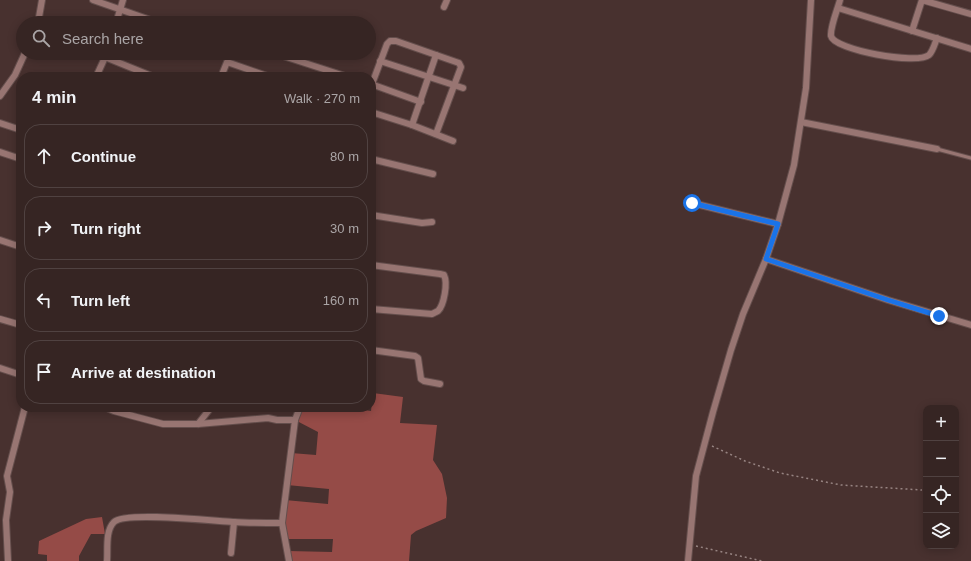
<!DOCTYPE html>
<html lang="en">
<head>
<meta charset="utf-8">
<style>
	:root { --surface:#362523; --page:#3d2d2b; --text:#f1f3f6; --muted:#aaa5a6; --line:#504241 }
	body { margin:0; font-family:Helvetica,sans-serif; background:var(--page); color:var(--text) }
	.controls { position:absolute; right:12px; bottom:12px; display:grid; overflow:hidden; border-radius:8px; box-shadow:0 2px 10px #0003 }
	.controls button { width:36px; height:36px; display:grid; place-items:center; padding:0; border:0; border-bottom:1px solid var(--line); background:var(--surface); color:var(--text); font:20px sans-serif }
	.stop { position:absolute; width:12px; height:12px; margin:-9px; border:3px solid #1a73e8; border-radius:50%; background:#fff }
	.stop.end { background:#1a73e8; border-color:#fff; box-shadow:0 1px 4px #0008 }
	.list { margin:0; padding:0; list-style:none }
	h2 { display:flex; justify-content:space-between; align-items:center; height:52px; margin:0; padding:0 16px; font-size:17px }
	h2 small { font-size:13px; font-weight:400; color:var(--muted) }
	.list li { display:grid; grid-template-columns:26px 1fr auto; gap:12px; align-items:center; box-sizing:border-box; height:64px; margin:0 8px 8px; padding:0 8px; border:1px solid var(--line); border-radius:16px }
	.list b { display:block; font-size:15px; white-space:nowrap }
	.list em { font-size:13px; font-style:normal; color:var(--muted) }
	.icon { flex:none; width:22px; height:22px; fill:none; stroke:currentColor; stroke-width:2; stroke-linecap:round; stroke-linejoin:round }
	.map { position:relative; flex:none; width:971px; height:561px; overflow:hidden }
	.search { position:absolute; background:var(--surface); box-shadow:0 2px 10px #0003; left:16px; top:16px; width:360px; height:44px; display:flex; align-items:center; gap:10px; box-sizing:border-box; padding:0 14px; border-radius:22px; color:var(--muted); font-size:15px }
	.panel { position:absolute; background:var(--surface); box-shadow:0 2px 10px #0003; left:16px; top:72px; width:360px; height:340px; border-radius:16px }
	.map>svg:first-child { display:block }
	.forest { fill:#954b47 }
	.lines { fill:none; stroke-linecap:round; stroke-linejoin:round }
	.service-casing { stroke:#644e4c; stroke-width:5 }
	.minor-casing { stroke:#644e4c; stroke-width:8 }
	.path { stroke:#978482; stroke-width:1.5; stroke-dasharray:2 3; stroke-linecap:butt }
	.service { stroke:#987572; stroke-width:3 }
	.minor { stroke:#987572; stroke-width:6 }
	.route { stroke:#1a73e8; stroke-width:5 }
</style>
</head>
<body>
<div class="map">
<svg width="971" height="561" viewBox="0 0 971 561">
	<rect width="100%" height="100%" fill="#48312f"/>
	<g class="forest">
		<path d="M373,393L403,397L400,423L437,425L433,460L442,474L447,498L446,518L416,531L411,535L409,561H289L288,551L332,552L333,539H285L282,523L285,500L328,504L329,489L287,485L291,453L316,455L318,432L295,420L300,407H343L371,411Z"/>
		<path d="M102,517L105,534H91L79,556V561H47V555L38,554L39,541L86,519Z"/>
	</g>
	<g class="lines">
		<g class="service-casing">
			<path id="service" d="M937,149L971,158"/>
		</g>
		<g class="minor-casing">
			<g id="minor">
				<path d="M93,0L159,23"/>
				<path d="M840,0C838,8 830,27 831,36C834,50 917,65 929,55C933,51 935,43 937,38"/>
				<path d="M922,0L971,14"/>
				<path d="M444,7L447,0"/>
				<path d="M838,8L971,49"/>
				<path d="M38,23L42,0"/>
				<path d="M116,23L123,0"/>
				<path d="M912,31L922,0"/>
				<path d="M95,53L154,77"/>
				<path d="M274,53L348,77"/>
				<path d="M380,61L463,88"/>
				<path d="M96,77L107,53"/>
				<path d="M221,77L227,62L270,77"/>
				<path d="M371,84L421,102"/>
				<path d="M372,84L387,44L390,41H396L459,63L461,67L436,134"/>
				<path d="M0,96L15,75L25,53"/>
				<path d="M371,112L412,125L453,141"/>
				<path d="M801,122L937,149"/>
				<path d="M0,123L21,130"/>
				<path d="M412,125L436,55"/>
				<path d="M0,152L21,159"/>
				<path d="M371,159L433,174"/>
				<path d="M692,203L778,224"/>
				<path d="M371,215L422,223L432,222"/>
				<path d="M0,240L21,247"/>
				<path d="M766,259L888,300L971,325"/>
				<path d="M371,265L440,274L444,275C448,283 444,305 438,311C436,312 434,313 432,314L371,309"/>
				<path d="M0,319L21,325"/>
				<path d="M371,350L415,356L418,358L421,379L424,381L440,384"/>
				<path d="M0,368L21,375"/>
				<path d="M105,407L114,411L163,424H198L268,418L277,420H295"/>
				<path d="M198,424L209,410V407"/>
				<path d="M231,553L234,522"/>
				<path d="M8,561L6,520L10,492L7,476L25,407"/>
				<path d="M107,561C108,549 105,531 114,522C125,511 214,521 233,522C250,523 266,523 282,523"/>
				<path d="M289,561L282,523L295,420L300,407"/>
				<path d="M688,561L696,476L713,412L731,350L743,314L766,259L778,224L794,165L806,88L811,0"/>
			</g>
		</g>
		<g class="path">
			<path d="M712,446L745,461L780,473L841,485L922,490"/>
			<path d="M696,546L762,561"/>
		</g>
		<use href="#service" class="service"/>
		<use href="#minor" class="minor"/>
	</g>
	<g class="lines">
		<path class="route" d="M692,203L778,224L766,259L888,300L939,316"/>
	</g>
</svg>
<div class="controls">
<button>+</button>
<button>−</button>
<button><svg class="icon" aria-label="locate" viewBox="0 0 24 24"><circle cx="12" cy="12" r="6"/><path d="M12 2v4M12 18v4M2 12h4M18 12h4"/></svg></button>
<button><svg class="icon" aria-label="layers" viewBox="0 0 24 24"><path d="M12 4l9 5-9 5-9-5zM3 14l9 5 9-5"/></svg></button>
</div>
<div class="stop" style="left:692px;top:203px"></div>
<div class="stop end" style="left:939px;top:316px"></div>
<div class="search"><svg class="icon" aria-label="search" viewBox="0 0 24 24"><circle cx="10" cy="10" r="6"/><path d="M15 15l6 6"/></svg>Search here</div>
<section class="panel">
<h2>4 min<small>Walk · 270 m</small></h2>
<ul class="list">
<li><svg class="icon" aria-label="ahead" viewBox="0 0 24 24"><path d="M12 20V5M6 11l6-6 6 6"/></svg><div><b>Continue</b></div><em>80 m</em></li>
<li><svg class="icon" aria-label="right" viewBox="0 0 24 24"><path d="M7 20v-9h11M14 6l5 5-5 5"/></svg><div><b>Turn right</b></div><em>30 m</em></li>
<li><svg class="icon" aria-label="left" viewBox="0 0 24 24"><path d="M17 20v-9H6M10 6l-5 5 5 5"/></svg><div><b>Turn left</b></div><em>160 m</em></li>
<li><svg class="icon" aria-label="arrive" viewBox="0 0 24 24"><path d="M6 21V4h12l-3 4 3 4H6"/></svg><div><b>Arrive at destination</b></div></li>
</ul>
</section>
</div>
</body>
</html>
